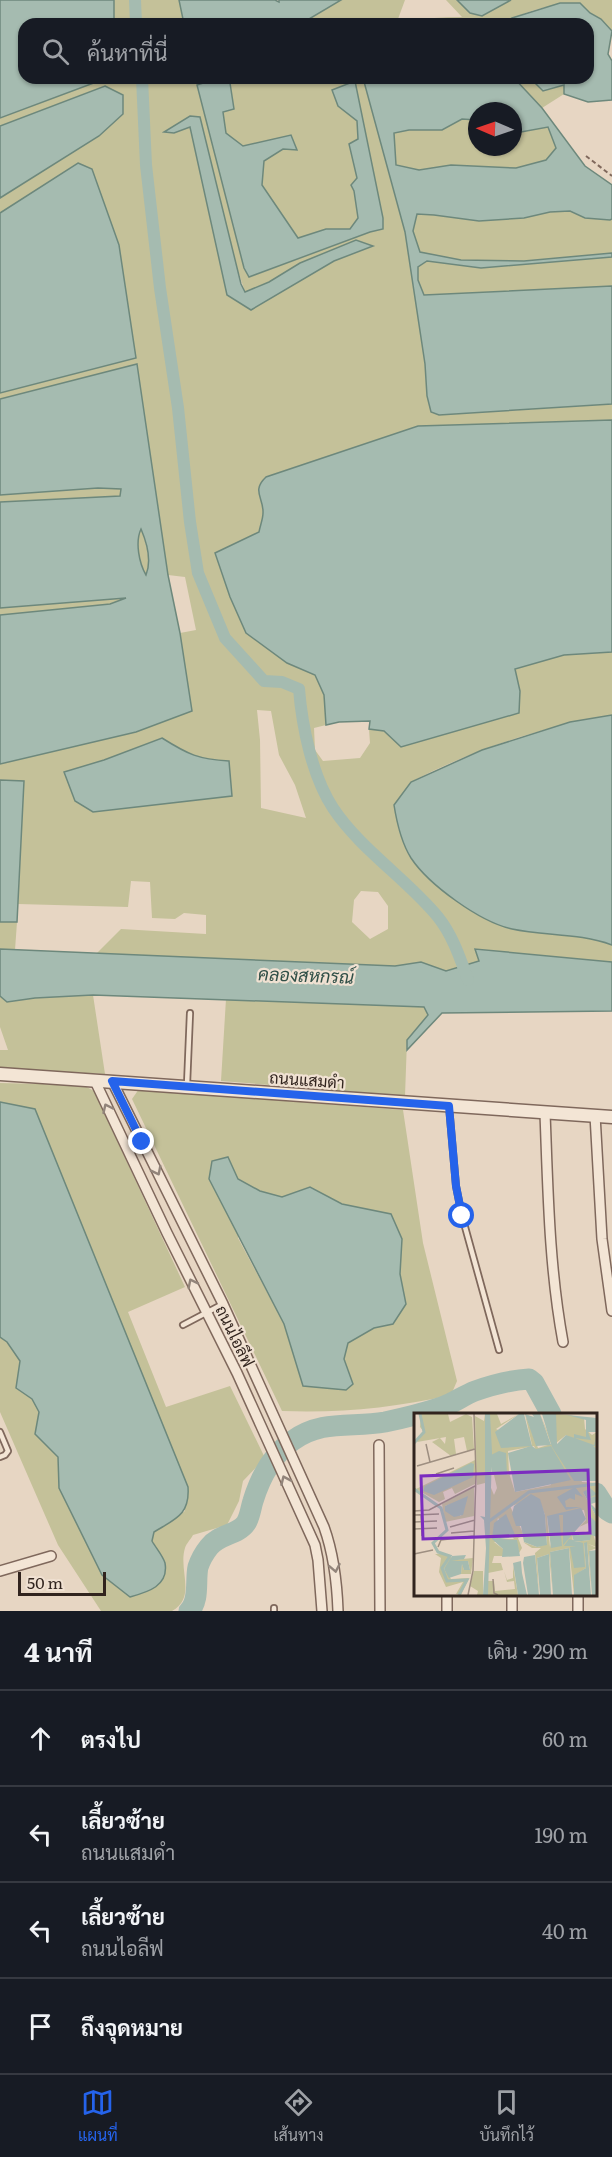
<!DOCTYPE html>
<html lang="th">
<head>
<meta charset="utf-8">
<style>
	:root { --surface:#171b24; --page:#20242c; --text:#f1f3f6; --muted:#9ea1a6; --line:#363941; --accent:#2563eb }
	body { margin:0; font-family:Literata,Sarabun,serif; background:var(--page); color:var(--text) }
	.compass { position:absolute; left:468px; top:102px; width:54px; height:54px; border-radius:50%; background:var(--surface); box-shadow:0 2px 4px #0004; rotate:272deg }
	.scale { position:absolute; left:18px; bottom:15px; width:88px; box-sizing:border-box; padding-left:6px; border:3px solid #31241e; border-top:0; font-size:16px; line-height:21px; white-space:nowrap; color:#31241e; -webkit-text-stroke:4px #f0e1d2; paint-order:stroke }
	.stop { position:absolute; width:18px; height:18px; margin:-14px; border:4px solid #2563eb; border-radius:50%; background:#fff }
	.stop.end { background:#2563eb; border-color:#fff; box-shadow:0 2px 6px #0008 }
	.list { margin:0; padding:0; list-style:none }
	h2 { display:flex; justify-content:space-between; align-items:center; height:78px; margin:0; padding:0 24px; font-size:26px }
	h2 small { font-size:20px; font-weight:400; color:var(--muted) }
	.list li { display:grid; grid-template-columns:39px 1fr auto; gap:18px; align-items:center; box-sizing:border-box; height:96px; padding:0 24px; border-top:2px solid var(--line) }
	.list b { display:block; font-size:22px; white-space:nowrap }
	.list p { margin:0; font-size:20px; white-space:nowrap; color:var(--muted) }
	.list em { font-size:20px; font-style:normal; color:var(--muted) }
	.icon { flex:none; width:33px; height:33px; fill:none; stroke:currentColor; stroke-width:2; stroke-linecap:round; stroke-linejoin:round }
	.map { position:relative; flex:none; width:612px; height:1611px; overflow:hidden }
	.search { position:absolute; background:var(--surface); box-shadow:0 2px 4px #0004; left:18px; right:18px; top:18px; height:66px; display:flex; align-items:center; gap:15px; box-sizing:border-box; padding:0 21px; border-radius:18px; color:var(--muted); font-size:22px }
	.sheet { height:462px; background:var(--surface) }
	nav { display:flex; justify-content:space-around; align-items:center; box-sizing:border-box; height:84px; border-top:2px solid var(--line); background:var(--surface); font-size:16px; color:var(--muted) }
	nav a { display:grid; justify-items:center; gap:3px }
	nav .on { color:var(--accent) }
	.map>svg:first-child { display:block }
	.green { fill:#c4c199; fill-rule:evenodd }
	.water { fill:#a5bbb0; stroke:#6d887c; stroke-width:1.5; fill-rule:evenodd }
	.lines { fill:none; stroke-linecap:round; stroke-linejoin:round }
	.canal { stroke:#a5bbb0; stroke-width:12 }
	.river { stroke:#a5bbb0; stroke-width:21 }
	.service-casing { stroke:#7f685c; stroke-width:8 }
	.minor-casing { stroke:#7f685c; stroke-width:12 }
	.tertiary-casing { stroke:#7f685c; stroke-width:15 }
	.path { stroke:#7f685c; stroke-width:2; stroke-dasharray:4.5 3; stroke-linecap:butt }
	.service { stroke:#f3e5d5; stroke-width:4.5 }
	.minor { stroke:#f3e5d5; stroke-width:9 }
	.tertiary { stroke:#f3e5d5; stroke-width:12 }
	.oneway { stroke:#92847a }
	.route { stroke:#2563eb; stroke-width:8 }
	.labels { text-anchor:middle; stroke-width:4.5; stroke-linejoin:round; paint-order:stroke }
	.street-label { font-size:16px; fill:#31241e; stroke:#f0e1d2 }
	.water-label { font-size:18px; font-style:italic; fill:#304f47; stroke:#f0e1d2 }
	.inset-river { fill:none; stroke:#a5bbb0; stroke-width:3 }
	.inset-road { fill:none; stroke:#9e8f81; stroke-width:1.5 }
	.view { fill:#7b2cbf; fill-opacity:0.15; stroke:#7b2cbf; stroke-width:3 }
	.inset-edge { fill:none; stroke:#31241e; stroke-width:3 }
</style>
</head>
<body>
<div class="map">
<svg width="612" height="1611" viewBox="0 0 612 1611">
	<rect width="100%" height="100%" fill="#e7d6c3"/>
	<g class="green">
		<path d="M114,0H179L184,24H114Z"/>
		<path d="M341,0H405L398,19C419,20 440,17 462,17L446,0H457L470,13L482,16L511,0H612V31L601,19L590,13L580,3C553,3 525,11 502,24H295L304,22Z"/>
		<path d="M107,78H219L197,85L244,268L250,277L370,232L383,229L382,213L355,81L338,106L357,121L358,139L349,144L357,178L351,185L354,191L358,218L350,229H326L298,238L262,185L264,161L283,149L291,136L243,146L225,133L223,112L234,108L230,83L241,78H363L405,232L425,364L427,396L440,415L612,404V420L418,426L266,477C251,491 264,498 263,513C263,519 260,526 259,532L215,553L230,597L247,633L287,663L315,675L324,695L326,725L314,728L315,750L323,761L360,758L370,743L369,729L384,731L520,691L515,669L564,655L612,652V715C542,727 474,749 411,782L398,828L411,858L431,881L511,929L596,939L612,945V962L475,949L480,961L446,971L421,962L395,966L96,954L121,929L206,934V915L184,913L175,919L152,918L150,882L131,881L128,907L18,904L24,781L0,780V764L136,732L191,711L180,633L196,630L185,577L168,575L137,364L0,399V393L136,358L78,163L0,213V198L99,136L123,114V95L105,86L0,126V118ZM190,126L245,292L269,282L372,246L334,261L251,309L228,295ZM257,710L271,711L279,755L295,785L306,818L261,808L260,740ZM162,738C189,755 198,759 229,761L64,773L104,760ZM361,891L378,892L388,906V929L370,939L352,922L354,900Z"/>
		<path d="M514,78H530L543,91L565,85L564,94L542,108Z"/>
		<path d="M462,119L477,120V147H513V129L521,132L548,127L556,148L546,160L516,168L451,165L419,170L396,165L394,133L409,130H442Z"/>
		<path d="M570,211L585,218L612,219V253L524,261L461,260L419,252L413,231L417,214L434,215L479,221L524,218L550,212Z"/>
		<path d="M612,257V286L424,295L418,280V267L427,261L481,268Z"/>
		<path d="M98,488L121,489L120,496L0,502V495Z"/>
		<path d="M141,528C146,544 152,560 146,576C139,562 135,543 141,528Z"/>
		<path d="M129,597L110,604L0,615V608Z"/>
		<path d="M0,922H17L15,950L0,949Z"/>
		<path d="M93,995L105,1074L0,1069V1050H8L0,1027V996L7,1002L35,998Z"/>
		<path d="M226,999L424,1007L428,1015L407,1040L405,1096L221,1081Z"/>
		<path d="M0,1083L83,1085L94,1091L185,1287L128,1312L166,1407L230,1386L265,1458L243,1481L239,1501L227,1525L193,1535C191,1539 186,1544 185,1548C178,1570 197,1597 172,1611H101L58,1545L0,1412V1337L7,1342L20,1361L16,1388L32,1399L39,1412L35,1434L58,1457L59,1488L164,1578L165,1562L152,1541L154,1532L185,1511L35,1109L0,1102Z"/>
		<path d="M139,1089L403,1110L423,1243L457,1381L451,1395C393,1408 342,1413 282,1411L132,1099ZM238,1179L260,1191L282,1197L310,1187L342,1204L391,1214L402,1239L400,1274L406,1304L393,1324L374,1328L348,1343L344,1358L353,1384L323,1387L303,1386L284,1324L238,1238Z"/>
	</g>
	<g class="water">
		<path d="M0,0H114V24H24V78H107L0,118Z"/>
		<path d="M179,0H275L279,2V0H341L304,22L295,24H184Z"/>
		<path d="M457,0H511L482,16L470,13Z"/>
		<path d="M560,3H580L590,13L601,19L612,31L608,54L612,61V100L588,102L564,94V85L543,91L530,78H588V24H502L512,18Z"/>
		<path d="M219,78H241L230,83L234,109L223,112L226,133L243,146L291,135L297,150L283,149L264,161L262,185L298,238L326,229H350L358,218L354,191L351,185L357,178L349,144L358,139L357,121L338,106L332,90L355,81L383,218V229L370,232L249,277L244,268L197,85Z"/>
		<path d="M363,78H514L542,108L585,166L612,185V219L610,220L585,218L570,211L550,212L524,218L479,221L434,215L417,214L413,231L420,252L461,260L524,261L612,253V257L481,268L427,261L418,267V280L424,295L612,286V404L439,415L431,412L427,396L425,364L405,232ZM477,111H513V129L521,132L548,127L556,148L546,160L516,168L451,165L419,170L396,165L394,133L409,130H442L462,119L477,120Z"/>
		<path d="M105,86L123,95V114L99,136L0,198V126Z"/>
		<path d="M190,116L200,117L241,284L245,292L269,282L300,263L356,240L373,246L334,261L251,310L227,295L190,127L174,133L164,132Z"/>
		<path d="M78,163L92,169L119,245L136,358L0,393V213Z"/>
		<path d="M137,364L168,575L180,633L192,711L136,732L0,764V615L110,604L126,598L0,608V502L120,496L121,489L98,488L0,495V399ZM141,529C147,543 152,560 146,575C139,563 135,542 141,529Z"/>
		<path d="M612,420V652L564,655L515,669L520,691L519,713L401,747L384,731L369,729L370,721L339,722L326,725L324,695L315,675L287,663L246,633L230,597L215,553L259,532C260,526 263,519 263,513C264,498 251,491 266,477L418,426Z"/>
		<path d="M612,715V945C580,933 545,936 512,929C480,922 429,885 411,858C401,842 397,824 394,805L411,782L482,750L570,722Z"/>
		<path d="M162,738C189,755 198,759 229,761L232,796L93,812L75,801L64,772L104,760Z"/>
		<path d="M0,780L24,781L17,922H0Z"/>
		<path d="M0,949L395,966L421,962L446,971L479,961L475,949L612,962V1011L442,1013L407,1050V1040L428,1015L424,1007L93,995L35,998L7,1002L0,996Z"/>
		<path d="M0,1102L35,1109L188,1487C190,1515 175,1519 154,1532L152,1541C156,1548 163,1556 165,1563C169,1586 148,1592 130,1597L102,1575L59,1488L58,1457L35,1434L39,1412L32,1399L16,1388L20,1361L7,1342L0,1337Z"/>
		<path d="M228,1157L238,1179L260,1191L282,1197L310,1187L342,1204L391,1214L402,1239L400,1274L406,1304L393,1324L374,1328L348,1343L344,1359L353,1384L346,1390L303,1386L284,1324L209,1179L212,1161Z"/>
	</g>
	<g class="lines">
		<g class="canal">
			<path d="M135,0L136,24"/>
			<path d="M142,78L146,165L160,288L178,408L190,522L198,573L225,638L264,681L282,682L299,689C302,726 312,776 333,808C360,849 408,880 438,917C453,936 460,958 468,980"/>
		</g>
		<g class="river">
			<path d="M596,1493L607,1510L612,1513"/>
			<path d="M189,1611C200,1601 195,1580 198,1567C200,1561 205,1552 209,1547C219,1534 238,1535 246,1523C250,1517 251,1507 253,1501C260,1478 271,1456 292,1441C322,1419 352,1428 385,1422C404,1418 424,1413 442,1407C454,1403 464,1395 475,1391C492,1385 512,1380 529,1379L534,1383L551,1414"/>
		</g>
		<g class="service-casing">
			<g id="service">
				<path d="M187,1085L190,1013"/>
				<path d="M449,1106L456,1186L462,1216L499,1350"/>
				<path d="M183,1325L223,1304"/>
				<path d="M0,1432L8,1451L5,1455L0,1457"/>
				<path d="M274,1608V1611"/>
			</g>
		</g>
		<g class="minor-casing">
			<g id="minor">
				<path d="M95,1081L167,1233L237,1373L315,1545L318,1560L322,1611"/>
				<path d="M112,1081L223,1304L324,1527C334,1555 337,1582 338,1611"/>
				<path d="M545,1113C548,1190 549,1266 563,1342"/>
				<path d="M595,1115L602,1239L612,1311"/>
				<path d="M379,1445L380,1611"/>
				<path d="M0,1571L51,1556"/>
				<path d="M447,1594V1611"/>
				<path d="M512,1611V1594"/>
				<path d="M578,1611V1594"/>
			</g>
		</g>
		<g class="tertiary-casing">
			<path id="tertiary" d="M0,1074L612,1117"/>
		</g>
		<path class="path" d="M586,156L612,176"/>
		<use href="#service" class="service"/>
		<use href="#minor" class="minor"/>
		<use href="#tertiary" class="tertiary"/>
	</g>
	<defs><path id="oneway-chevron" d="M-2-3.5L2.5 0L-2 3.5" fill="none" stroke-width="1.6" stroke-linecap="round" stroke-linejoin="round" transform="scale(1.5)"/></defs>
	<g class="oneway">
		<use href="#oneway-chevron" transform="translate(107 1108) rotate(-115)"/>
		<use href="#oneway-chevron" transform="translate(157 1171) rotate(63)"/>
		<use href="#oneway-chevron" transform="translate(192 1283) rotate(-117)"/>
		<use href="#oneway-chevron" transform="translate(285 1480) rotate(-114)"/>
		<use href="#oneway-chevron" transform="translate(335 1568) rotate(79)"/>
	</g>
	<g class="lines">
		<path class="route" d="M142,1142L112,1081L449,1106L456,1186L462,1216"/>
	</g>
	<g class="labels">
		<g class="street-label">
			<text transform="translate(307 1080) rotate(4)" y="6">ถนนแสมดำ</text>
			<text transform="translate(235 1336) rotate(64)" y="6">ถนนไอลีฟ</text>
		</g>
		<g class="water-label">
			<text transform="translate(306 976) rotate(2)" y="6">คลองสหกรณ์</text>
		</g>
	</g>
	<g transform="translate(414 1413)">
		<rect width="183" height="183" fill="#e7d6c3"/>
		<path d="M7,1H34L36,9L52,1L58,4L60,36L53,38L50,24L40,26L42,41L37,43L18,29L26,25L31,31L32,24L3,29L10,19L6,14ZM71,1V70L63,72L61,3L70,8ZM76,1H83L87,11L105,1L82,16L118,32L111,1L124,35L137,31L126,1L139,32L171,33L152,22L142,30V1L183,4L155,2L170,5L171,16L178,22L183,19V36L152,34L168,69L183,70V83L175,86L176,83L169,79L183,105V113V110H176L183,134L174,131L183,135L175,138L178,182L173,130H170L172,155L161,162L160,182L155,135L136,139L139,182L135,141L123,145L125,182L121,140L127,135H118L109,129L123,134L133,131L131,102L125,86L96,93L108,118L109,123L104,125L108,135L105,140L102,127L80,129L89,136V143H80L78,150H87L89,157L74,160L75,70L80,82L83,75L80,62H93L77,42L75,62ZM120,33L137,72L101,79L95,60L94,38ZM170,97L172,107L165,114L174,110L176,117L166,122L176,127L159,129L158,122L154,124L153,101L148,100ZM145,101V102L136,134L133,104ZM84,105L100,126H79ZM61,47V71L41,81L38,75L29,79L31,86L25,89L2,76ZM60,74V103L31,109L28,91ZM52,86L47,103L31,93ZM21,141H35L38,147L59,145L57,161H47L48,150L50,157H56L54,148L38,149L30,156L37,166L55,165L47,182L42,181L49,169L32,174L25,159L27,145ZM99,153L104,182H74V168H80L81,178L101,176L100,168L93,169L90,158L93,167L99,165ZM60,158H69V182H63L64,178L56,173Z" fill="#c4c199" fill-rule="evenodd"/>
		<path d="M71,1H76L78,39L74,182H69L72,135L70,107L66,103L71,104ZM105,1H110L118,33L122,36L137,33L157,67L101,79L94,40L117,33L87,35L81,19ZM111,1L120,4L118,1H126L137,32L122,33ZM128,1H142L143,31L152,22L180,32L183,21L181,33H179L183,36V68H160L138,34ZM153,2L183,5V19H174L177,27L160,25V21L172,24V7ZM85,38L92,40L93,62H78L77,42ZM57,50L60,51L59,64L20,82L9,78L11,73ZM161,74L169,84L161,81V87L156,85L151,88L152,94H167L152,97L143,84ZM176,75L183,81L175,85L183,83V89L177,91L183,97V105L169,79ZM117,81L126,86L131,102L133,132L123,134L110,129L107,113H102L98,101L100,93ZM54,83L49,102L40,104L31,98V93ZM167,95L172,106L149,132V102H145L148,133L137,135L133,103ZM92,101L102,124L86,126L103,127L106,143L88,144L89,136L78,126L80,110ZM177,104L183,110V124L177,122L176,127L160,129L158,122H177ZM155,126L169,130L171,154L160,155L156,134L162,133H150ZM173,129L177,182H160V162L172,155L170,130ZM155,135L158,182H139L136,139ZM183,137V182H178L175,138ZM135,141L137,182H126L123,145ZM52,142L50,146L37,148H54L56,157H50L48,151L47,161L35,165L30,156L38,143ZM121,142L125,182H114L109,150L110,144ZM107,148L108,160L113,182H104L99,150Z" fill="#a5bbb0"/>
		<path class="inset-river" d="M0,30L10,19L6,1M0,76L27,95L33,117L19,130L24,139L36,143L28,155L33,168L53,167L45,182M74,109L115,79L183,71"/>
		<path class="inset-road" d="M12,31L16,49M3,53L61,36M22,61L40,55M0,98L15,97L61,73M0,102L25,101M7,102L8,123M0,109L23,108M36,114L61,107M0,116L23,115M37,120L60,118M24,134L27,127L60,123M0,141L19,137M79,166L80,180L84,182M54,182L59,158L62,61L60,1"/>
		<path class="view" d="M174,57L176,120L9,126L7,63Z"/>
		<rect width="183" height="183" class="inset-edge"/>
	</g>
</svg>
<svg class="compass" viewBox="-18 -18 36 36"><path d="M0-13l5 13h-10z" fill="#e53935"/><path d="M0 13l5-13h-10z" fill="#9ea1a6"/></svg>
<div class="scale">50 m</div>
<div class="stop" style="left:462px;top:1216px"></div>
<div class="stop end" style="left:142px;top:1142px"></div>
<div class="search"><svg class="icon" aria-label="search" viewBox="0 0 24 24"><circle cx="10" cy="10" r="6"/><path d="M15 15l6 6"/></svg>ค้นหาที่นี่</div>
</div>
<section class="sheet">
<h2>4 นาที<small>เดิน · 290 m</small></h2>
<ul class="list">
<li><svg class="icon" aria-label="ahead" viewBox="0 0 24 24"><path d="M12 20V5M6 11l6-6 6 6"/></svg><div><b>ตรงไป</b></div><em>60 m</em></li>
<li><svg class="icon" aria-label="left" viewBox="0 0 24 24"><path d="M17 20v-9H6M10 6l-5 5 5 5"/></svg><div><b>เลี้ยวซ้าย</b><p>ถนนแสมดำ</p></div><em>190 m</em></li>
<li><svg class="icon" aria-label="left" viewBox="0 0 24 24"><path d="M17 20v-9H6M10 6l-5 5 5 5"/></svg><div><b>เลี้ยวซ้าย</b><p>ถนนไอลีฟ</p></div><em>40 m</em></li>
<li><svg class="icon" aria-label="arrive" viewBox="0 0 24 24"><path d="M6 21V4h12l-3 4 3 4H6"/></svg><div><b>ถึงจุดหมาย</b></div></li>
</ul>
</section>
<nav>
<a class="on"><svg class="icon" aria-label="map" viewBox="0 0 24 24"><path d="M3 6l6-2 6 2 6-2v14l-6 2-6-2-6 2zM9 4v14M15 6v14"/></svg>แผนที่</a>
<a><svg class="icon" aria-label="directions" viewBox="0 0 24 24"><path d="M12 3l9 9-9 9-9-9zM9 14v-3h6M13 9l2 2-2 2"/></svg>เส้นทาง</a>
<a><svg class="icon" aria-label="saved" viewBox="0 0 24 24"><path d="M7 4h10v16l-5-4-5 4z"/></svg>บันทึกไว้</a>
</nav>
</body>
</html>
